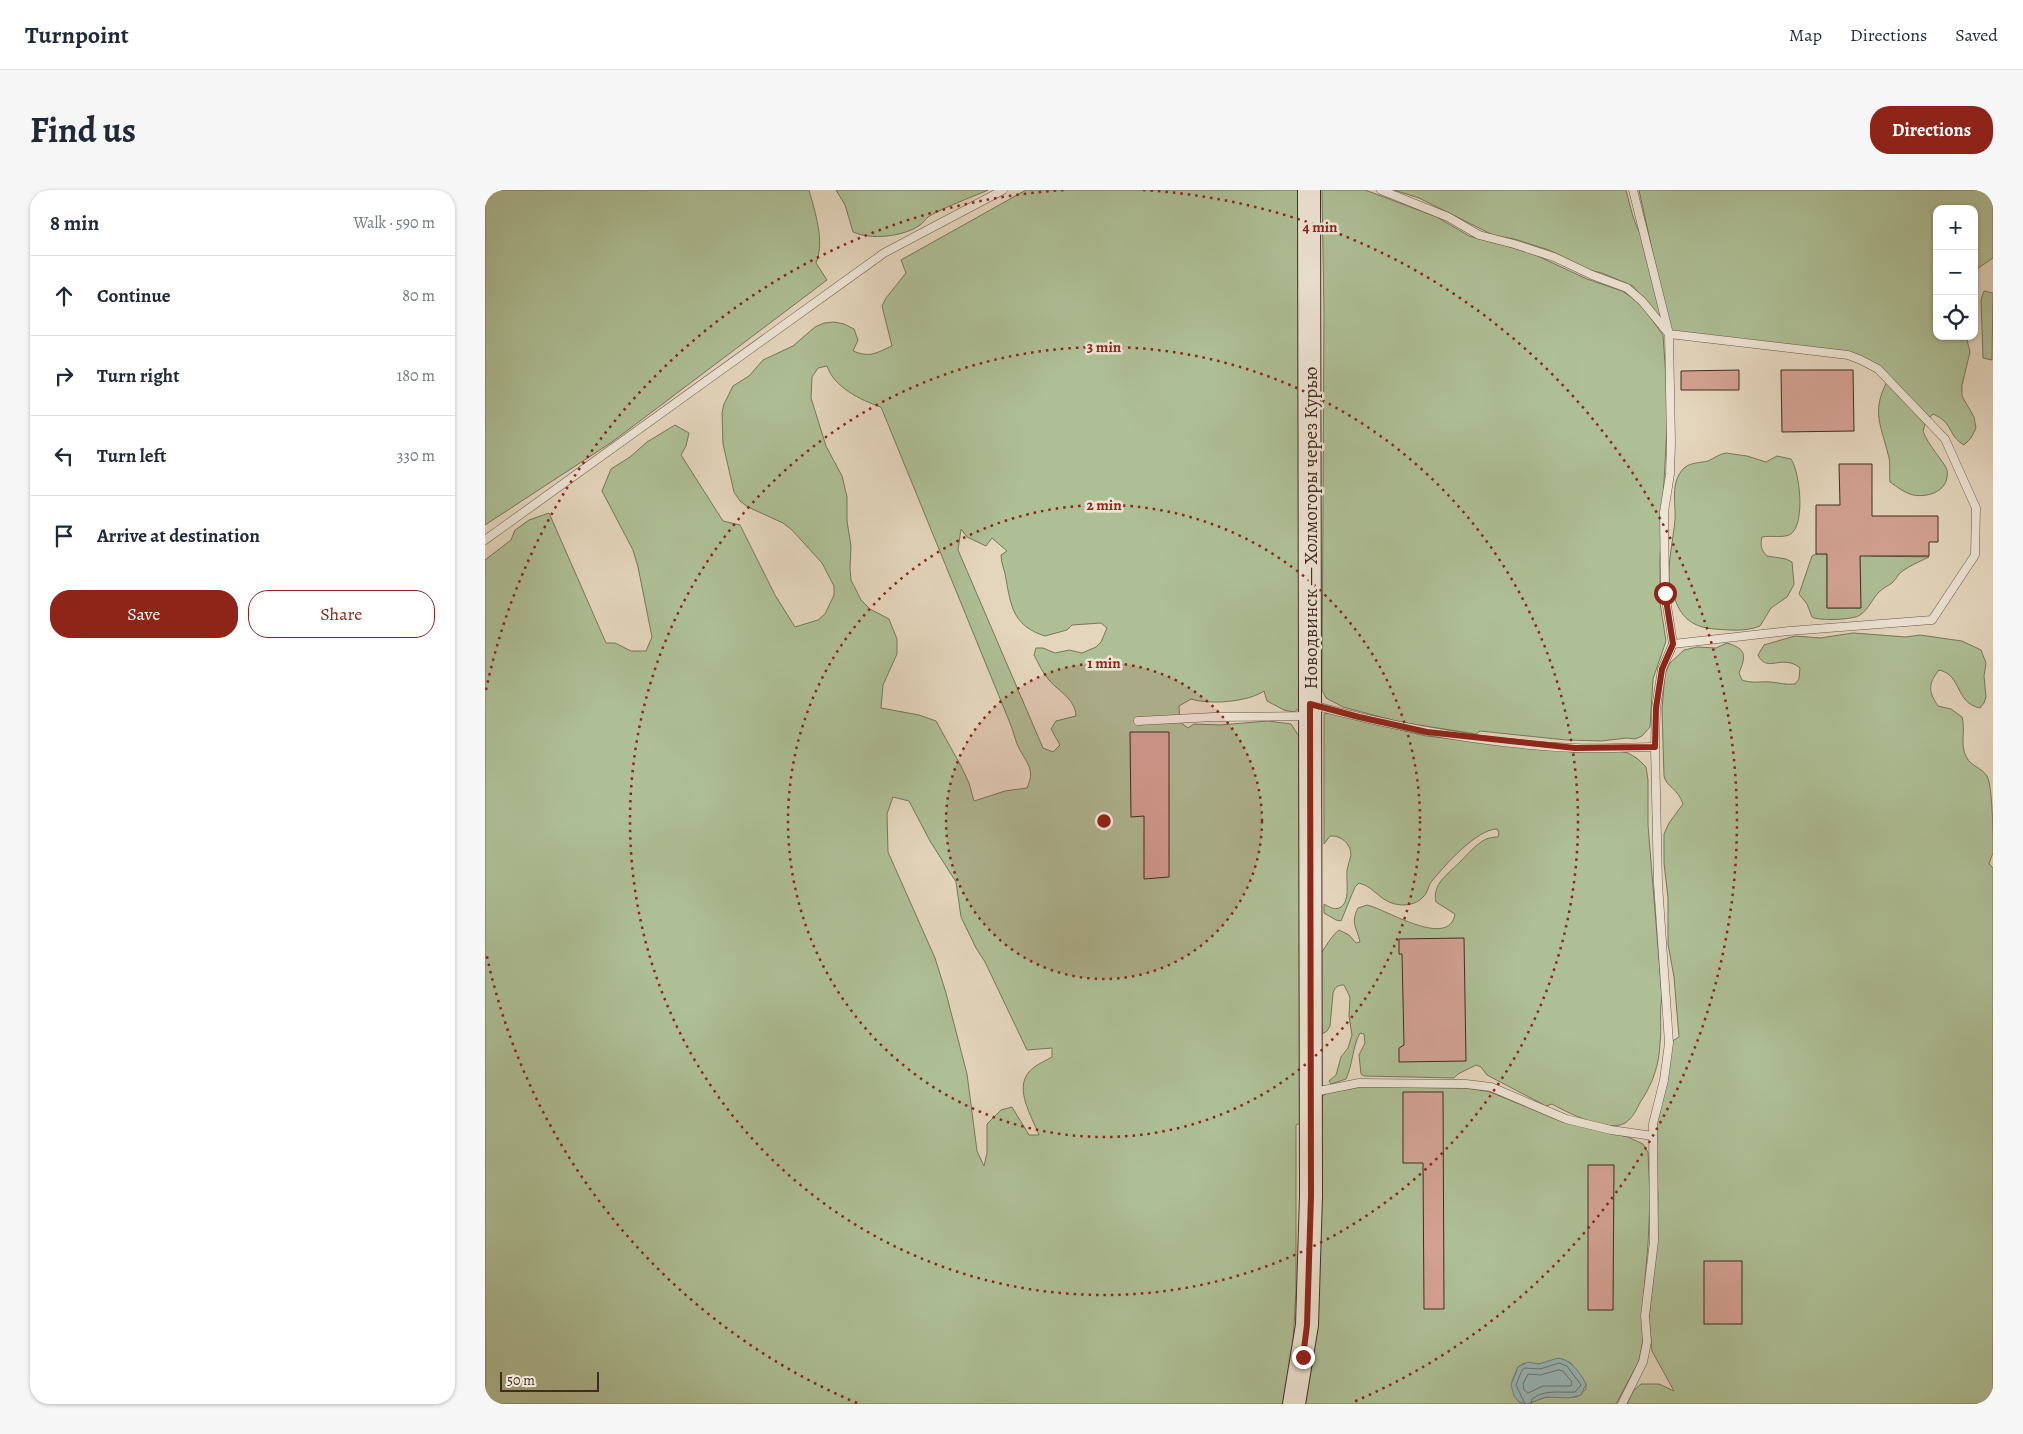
<!DOCTYPE html>
<html lang="en">
<head>
<meta charset="utf-8">
<style>
	:root { --surface:#fff; --page:#f6f6f7; --text:#1f2937; --muted:#747a83; --line:#e0e1e3; --accent:#8f2418 }
	body { margin:0; font-family:Alegreya,serif; background:var(--page); color:var(--text) }
	.controls { position:absolute; right:15px; top:15px; display:grid; overflow:hidden; border-radius:10px; box-shadow:0 1px 4px #0004 }
	.controls button { width:45px; height:45px; display:grid; place-items:center; padding:0; border:0; border-bottom:1px solid var(--line); background:var(--surface); color:var(--text); font:25px sans-serif }
	.scale { position:absolute; left:15px; bottom:12px; width:99px; box-sizing:border-box; padding-left:5px; border:2px solid #3f2c23; border-top:0; font-size:14px; line-height:18px; white-space:nowrap; color:#3f2c23; -webkit-text-stroke:4px #ede4d4; paint-order:stroke }
	.stop { position:absolute; width:15px; height:15px; margin:-11px; border:4px solid #8f2418; border-radius:50%; background:#fff }
	.stop.end { background:#8f2418; border-color:#fff; box-shadow:0 1px 5px #0008 }
	.list { margin:0; padding:0; list-style:none }
	h2 { display:flex; justify-content:space-between; align-items:center; height:65px; margin:0; padding:0 20px; font-size:21px }
	h2 small { font-size:16px; font-weight:400; color:var(--muted) }
	.list li { display:grid; grid-template-columns:32px 1fr auto; gap:15px; align-items:center; box-sizing:border-box; height:80px; padding:0 20px; border-top:1px solid var(--line) }
	.list b { display:block; font-size:19px; white-space:nowrap }
	.list em { font-size:16px; font-style:normal; color:var(--muted) }
	.actions { display:flex; gap:10px; padding:15px 20px }
	.actions a { flex:1; padding:11px 0; border:1px solid var(--accent); border-radius:20px; text-align:center; font-size:18px; color:var(--accent) }
	.actions .main { background:var(--accent); color:#fff }
	.icon { flex:none; width:28px; height:28px; fill:none; stroke:currentColor; stroke-width:2; stroke-linecap:round; stroke-linejoin:round }
	.map { position:relative; flex:none; width:1508px; height:1214px; overflow:hidden; border-radius:20px }
	header { display:flex; align-items:center; gap:30px; box-sizing:border-box; height:70px; padding:0 25px; background:var(--surface); border-bottom:1px solid var(--line) }
	header strong { font-size:24px }
	nav { display:flex; gap:28px; margin-inline-start:auto; font-size:18px }
	.intro { display:flex; align-items:center; justify-content:space-between; box-sizing:border-box; height:120px; padding:0 30px }
	h1 { margin:0; font-size:35px }
	.button { padding:12px 22px; border-radius:20px; background:var(--accent); color:#fff; font-size:18px; font-weight:700 }
	main { display:flex; gap:30px; padding:0 30px }
	aside { flex:1; background:var(--surface); border-radius:20px; box-shadow:0 1px 4px #0004 }
	.map>svg:first-child { display:block }
	.green { fill:#aebf96; stroke:#76765c; fill-rule:evenodd }
	.water { fill:#98b7b9; stroke:#747f7d }
	.lines { fill:none; stroke-linecap:round; stroke-linejoin:round }
	.shore { stroke:#6c726e; stroke-width:1 }
	.building { fill:#d3a293; stroke:#3f2c23 }
	.lane-casing { stroke:#68564a; stroke-width:9 }
	.secondary-casing { stroke:#3f2c23; stroke-width:24 }
	.lane { stroke:#ede4d4; stroke-width:8 }
	.secondary { stroke:#ede4d4; stroke-width:22 }
	.route { stroke:#8f2418; stroke-width:6 }
	.ring { fill:none; stroke:#8f2418; stroke-width:2.5; stroke-dasharray:2.5 5 }
	.labels { text-anchor:middle; stroke-width:5; stroke-linejoin:round; paint-order:stroke }
	.street-label { font-size:19px; fill:#3f2c23; stroke:#ede4d4 }
	.centre { fill:#8f2418; stroke:#ede4d4; stroke-width:2.5 }
	.ring-label { font-size:15px; text-anchor:middle; font-weight:bold; fill:#8f2418; stroke:#ede4d4; stroke-width:5; stroke-linejoin:round; paint-order:stroke }
</style>
</head>
<body>
<header>
<strong>Turnpoint</strong>
<nav><a>Map</a><a>Directions</a><a>Saved</a></nav>
</header>
<div class="intro"><h1>Find us</h1><a class="button">Directions</a></div>
<main>
<aside>
<h2>8 min<small>Walk · 590 m</small></h2>
<ul class="list">
<li><svg class="icon" aria-label="ahead" viewBox="0 0 24 24"><path d="M12 20V5M6 11l6-6 6 6"/></svg><div><b>Continue</b></div><em>80 m</em></li>
<li><svg class="icon" aria-label="right" viewBox="0 0 24 24"><path d="M7 20v-9h11M14 6l5 5-5 5"/></svg><div><b>Turn right</b></div><em>180 m</em></li>
<li><svg class="icon" aria-label="left" viewBox="0 0 24 24"><path d="M17 20v-9H6M10 6l-5 5 5 5"/></svg><div><b>Turn left</b></div><em>330 m</em></li>
<li><svg class="icon" aria-label="arrive" viewBox="0 0 24 24"><path d="M6 21V4h12l-3 4 3 4H6"/></svg><div><b>Arrive at destination</b></div></li>
</ul>
<div class="actions"><a class="main">Save</a><a>Share</a></div>
</aside>
<div class="map">
<svg width="1508" height="1214" viewBox="0 0 1508 1214">
	<rect width="100%" height="100%" fill="#e4d6bd"/>
	<filter id="stains"><feTurbulence type="fractalNoise" baseFrequency=".004" numOctaves="4"/><feColorMatrix values="0 0 0 0 .2 0 0 0 0 .09 0 0 0 0 .02 0 0 0 .5 -.17"/></filter>
	<radialGradient id="worn" r=".72"><stop offset=".6" stop-color="#630" stop-opacity="0"/><stop offset="1" stop-color="#630" stop-opacity=".3"/></radialGradient>
	<g class="green">
		<path d="M0,0H324C330,22 340,51 331,73L342,90L127,252L0,335Z"/>
		<path d="M351,0H503C487,7 457,18 443,27C440,30 438,33 435,35C418,47 386,50 368,42L360,15Z"/>
		<path d="M541,0H816L817,516L809,522L799,520L782,511L779,501C763,512 725,515 706,509L694,516L695,532L703,538L709,534L735,535L783,531L806,534L815,548L816,933L811,935V1100L806,1186L800,1214H0V370L26,350L30,340L44,330L64,323L121,453H130L146,461H161L167,447L153,377L148,360L117,301L126,279L145,267L162,252L190,235L204,243L201,256L196,265L238,331L255,335L290,405L310,437L333,430L340,424L349,405V396L337,373L307,340L298,333L263,317L255,311L249,302L238,254L237,223L239,214L248,196L264,186L278,170L308,156L330,137L339,133L349,132L359,134L369,139L373,150L368,161C385,168 391,163 407,156L397,116L401,108L421,83L416,70ZM342,176C349,197 375,210 396,217L525,533C529,542 530,552 535,560C543,575 550,580 542,598L520,601L489,611L484,593L476,576L451,531L434,525L396,518L398,495L412,464V449L404,429L385,419L376,410L366,390L365,378L366,356L362,331V307L357,286L341,256L326,208L327,187L333,178ZM476,339L482,347L501,356L507,348L522,361L516,365C516,374 520,380 521,389C526,418 529,436 560,446L582,440L587,435L616,433L622,438L616,452L611,457L597,463L584,460L570,463L558,458H551L549,465C553,472 556,480 561,486C571,501 590,507 591,526L571,531L566,539L575,555L568,562L558,558L473,360ZM408,607L424,611L445,651L471,692L476,727L491,758L500,772L542,860L567,858V867C560,871 550,875 544,882C529,899 547,927 554,945H544L527,917L516,920L502,934V963L499,976L492,961L482,884L461,803L450,768L403,662L402,624Z"/>
		<path d="M837,0H880L952,27L984,46L1044,62L1102,89L1137,101L1154,112L1178,145L1183,218L1175,366V413L1181,451L1168,489L1165,537L1157,546L1150,549L1142,548L1116,551L1081,550L995,541L991,544L915,532L858,517L841,508L837,500L839,123Z"/>
		<path d="M909,0H1141C1145,16 1149,34 1157,47L1177,128L1170,124L1148,96L1117,83L1104,80L1064,60L1029,49L1008,45L934,8Z"/>
		<path d="M1154,0H1508V68L1489,81V19H1452V146H1481L1485,162L1477,195V206L1489,227L1491,238L1486,248L1479,255C1462,245 1469,233 1448,224L1441,231L1438,241C1442,254 1460,273 1462,280C1465,300 1445,308 1428,305C1420,303 1412,297 1405,292C1404,282 1406,273 1403,264C1395,232 1386,220 1404,188L1377,168L1185,142Z"/>
		<path d="M1499,101L1508,103L1507,170L1498,168L1496,110Z"/>
		<path d="M1241,263L1262,266L1281,272L1292,266L1306,269C1315,283 1320,331 1307,343C1301,349 1285,345 1277,347C1275,355 1276,360 1282,366L1301,369L1307,372L1309,394L1306,400L1302,407L1286,418L1275,436C1260,442 1245,440 1229,439C1207,437 1195,427 1189,406C1187,401 1184,396 1184,391C1183,372 1188,350 1190,330C1191,313 1185,294 1198,279C1205,272 1215,273 1223,271C1230,268 1234,264 1241,263Z"/>
		<path d="M1375,359L1386,366L1444,367C1434,372 1423,376 1414,384C1412,387 1410,390 1407,393C1403,396 1398,398 1394,402C1387,409 1384,419 1375,425C1369,430 1333,431 1327,427L1322,414L1314,404L1327,366L1331,364H1342V418H1375Z"/>
		<path d="M1368,443L1421,447L1435,445L1477,451L1496,460L1501,473L1499,486L1501,507L1499,513L1495,518C1470,513 1477,485 1454,480C1443,494 1443,501 1453,516L1466,519L1477,527C1481,541 1474,555 1482,568C1486,576 1497,578 1502,586C1508,597 1508,649 1508,663C1507,666 1505,670 1504,674L1508,678V1214H1142L1148,1201L1156,1194H1174L1189,1201L1167,1161L1164,1128L1172,1050L1173,1006L1170,934L1186,852L1194,847L1189,787L1183,754V708L1179,673V644L1184,633L1198,614C1193,598 1181,597 1179,586L1177,519L1180,484L1185,473L1199,460L1212,457L1231,458L1242,453C1262,459 1261,466 1254,483L1257,490C1268,494 1275,491 1286,492C1294,493 1301,495 1310,494L1314,489L1315,478C1297,463 1282,484 1273,465L1279,455L1310,446L1335,448Z"/>
		<path d="M844,523L941,546L1088,562L1133,561L1143,563L1153,569L1161,577L1163,590V635L1177,807C1174,823 1177,838 1175,853C1174,874 1169,890 1158,908C1152,916 1150,927 1140,933C1123,943 1083,923 1067,914L1061,916L1002,885L996,877L991,875L973,884L969,888L879,886L876,884L874,865L880,853L879,844L875,843C867,858 868,874 861,889L846,894L844,891L851,885L856,867L863,858L867,845L864,826L865,807L859,795C853,795 850,797 848,803L845,836L842,841L837,844L835,766C837,761 849,743 854,740L864,745L871,753L875,752C872,737 865,734 873,718L882,715C901,719 964,760 970,724L951,712C947,694 963,684 974,673C982,665 990,655 1001,649C1005,648 1009,647 1013,647L1014,643L1012,639C992,639 960,675 947,691C943,695 943,703 938,707C933,713 925,715 917,715C895,714 891,697 874,693L870,697L856,731L851,730L839,723V714C844,717 849,720 854,718C866,713 861,691 862,680C863,675 865,670 866,665C866,653 855,645 845,646L839,654V524Z"/>
		<path d="M875,897L982,898L1005,902L1078,932L1143,947L1158,954L1163,962L1165,1010L1163,1054L1157,1125L1158,1150L1154,1171L1131,1214H1042L1061,1207H1092L1101,1199V1194L1086,1173L1077,1169L1054,1174L1039,1173L1033,1177L1027,1191L1034,1212L1040,1214H820L825,1185L833,1113L837,906L843,903Z"/>
	</g>
	<path class="water" d="M1073,1168C1087,1170 1095,1183 1101,1194L1096,1205L1084,1208L1061,1207L1042,1214L1034,1212L1029,1206L1026,1195L1033,1177L1043,1172L1054,1174Z"/>
	<g class="lines">
		<g class="shore">
			<path d="M1074,1180L1078,1181L1087,1192L1086,1196H1058L1043,1203L1039,1200L1038,1194L1043,1184L1055,1185Z"/>
			<path d="M1040,1214L1031,1195L1037,1180L1040,1178L1055,1179L1074,1173L1082,1176L1096,1195L1090,1202C1075,1203 1060,1199 1047,1209L1046,1214"/>
		</g>
	</g>
	<g class="building">
		<path d="M1254,180V200H1196V181Z"/>
		<path d="M1296,180H1368L1369,241L1297,242Z"/>
		<path d="M1354,274H1387V326H1453V352H1444V366H1375L1376,418H1342V364H1331V315H1355Z"/>
		<path d="M645,542H684V687L659,689V626L646,627Z"/>
		<path d="M979,748L981,871L914,872V858L919,855L917,764H914V749Z"/>
		<path d="M918,902H958L959,1119H939L938,973H918Z"/>
		<path d="M1103,975H1129L1128,1120H1103Z"/>
		<rect x="1219" y="1071" width="38" height="63"/>
	</g>
	<g class="lines">
		<g class="lane-casing">
			<g id="lane">
				<path d="M896,0L963,27L994,45L1029,54L1069,67L1107,85L1142,98L1157,111L1184,144L1186,253L1185,284L1179,322L1180,403L1188,454L1177,479L1171,518L1170,557L1173,694L1184,853L1179,890L1168,934L1169,1051L1160,1126L1162,1152L1158,1172L1137,1214"/>
				<path d="M1148,0L1184,144L1363,165L1376,170L1393,179L1460,249L1491,318L1490,365L1447,430L1304,441L1188,454"/>
				<path d="M0,350L399,63L518,0"/>
				<path d="M827,515C913,538 1001,554 1090,558C1116,559 1143,557 1170,557"/>
				<path d="M653,531L728,527L824,526"/>
				<path d="M829,902L874,893L981,894L1006,897L1081,929L1126,940L1168,946"/>
			</g>
		</g>
		<g class="secondary-casing">
			<path id="secondary" d="M809,1214L822,1135L826,1006L824,0"/>
		</g>
		<use href="#lane" class="lane"/>
		<use href="#secondary" class="secondary"/>
	</g>
	<g class="lines">
		<path class="route" d="M818,1167L822,1135L826,1006L825,514L874,527L942,542L1090,558L1170,557L1171,518L1177,479L1188,454L1180,403"/>
	</g>
	<circle cx="619" cy="631" r="158" fill="#8f2418" fill-opacity=".12"/>
	<g class="ring">
		<circle cx="619" cy="631" r="158"/>
		<circle cx="619" cy="631" r="316"/>
		<circle cx="619" cy="631" r="474"/>
		<path d="M372 1213A632 632 0 0 1 1 762M1 500A632 632 0 0 1 580 0M658 0A632 632 0 0 1 866 1213"/>
	</g>
	<g class="labels">
		<g class="street-label">
			<text transform="translate(825 338) rotate(-90)" y="7">Новодвинск — Холмогоры через Курью</text>
		</g>
	</g>
	<circle cx="619" cy="631" r="8" class="centre"/>
	<g class="ring-label">
		<text x="835" y="42">4 min</text>
		<text x="619" y="162">3 min</text>
		<text x="619" y="320">2 min</text>
		<text x="619" y="478">1 min</text>
	</g>
	<rect width="100%" height="100%" filter="url(#stains)"/>
	<rect width="100%" height="100%" fill="url(#worn)"/>
</svg>
<div class="controls">
<button>+</button>
<button>−</button>
<button><svg class="icon" aria-label="locate" viewBox="0 0 24 24"><circle cx="12" cy="12" r="6"/><path d="M12 2v4M12 18v4M2 12h4M18 12h4"/></svg></button>
</div>
<div class="scale">50 m</div>
<div class="stop" style="left:1180px;top:403px"></div>
<div class="stop end" style="left:818px;top:1167px"></div>
</div>
</main>
</body>
</html>
